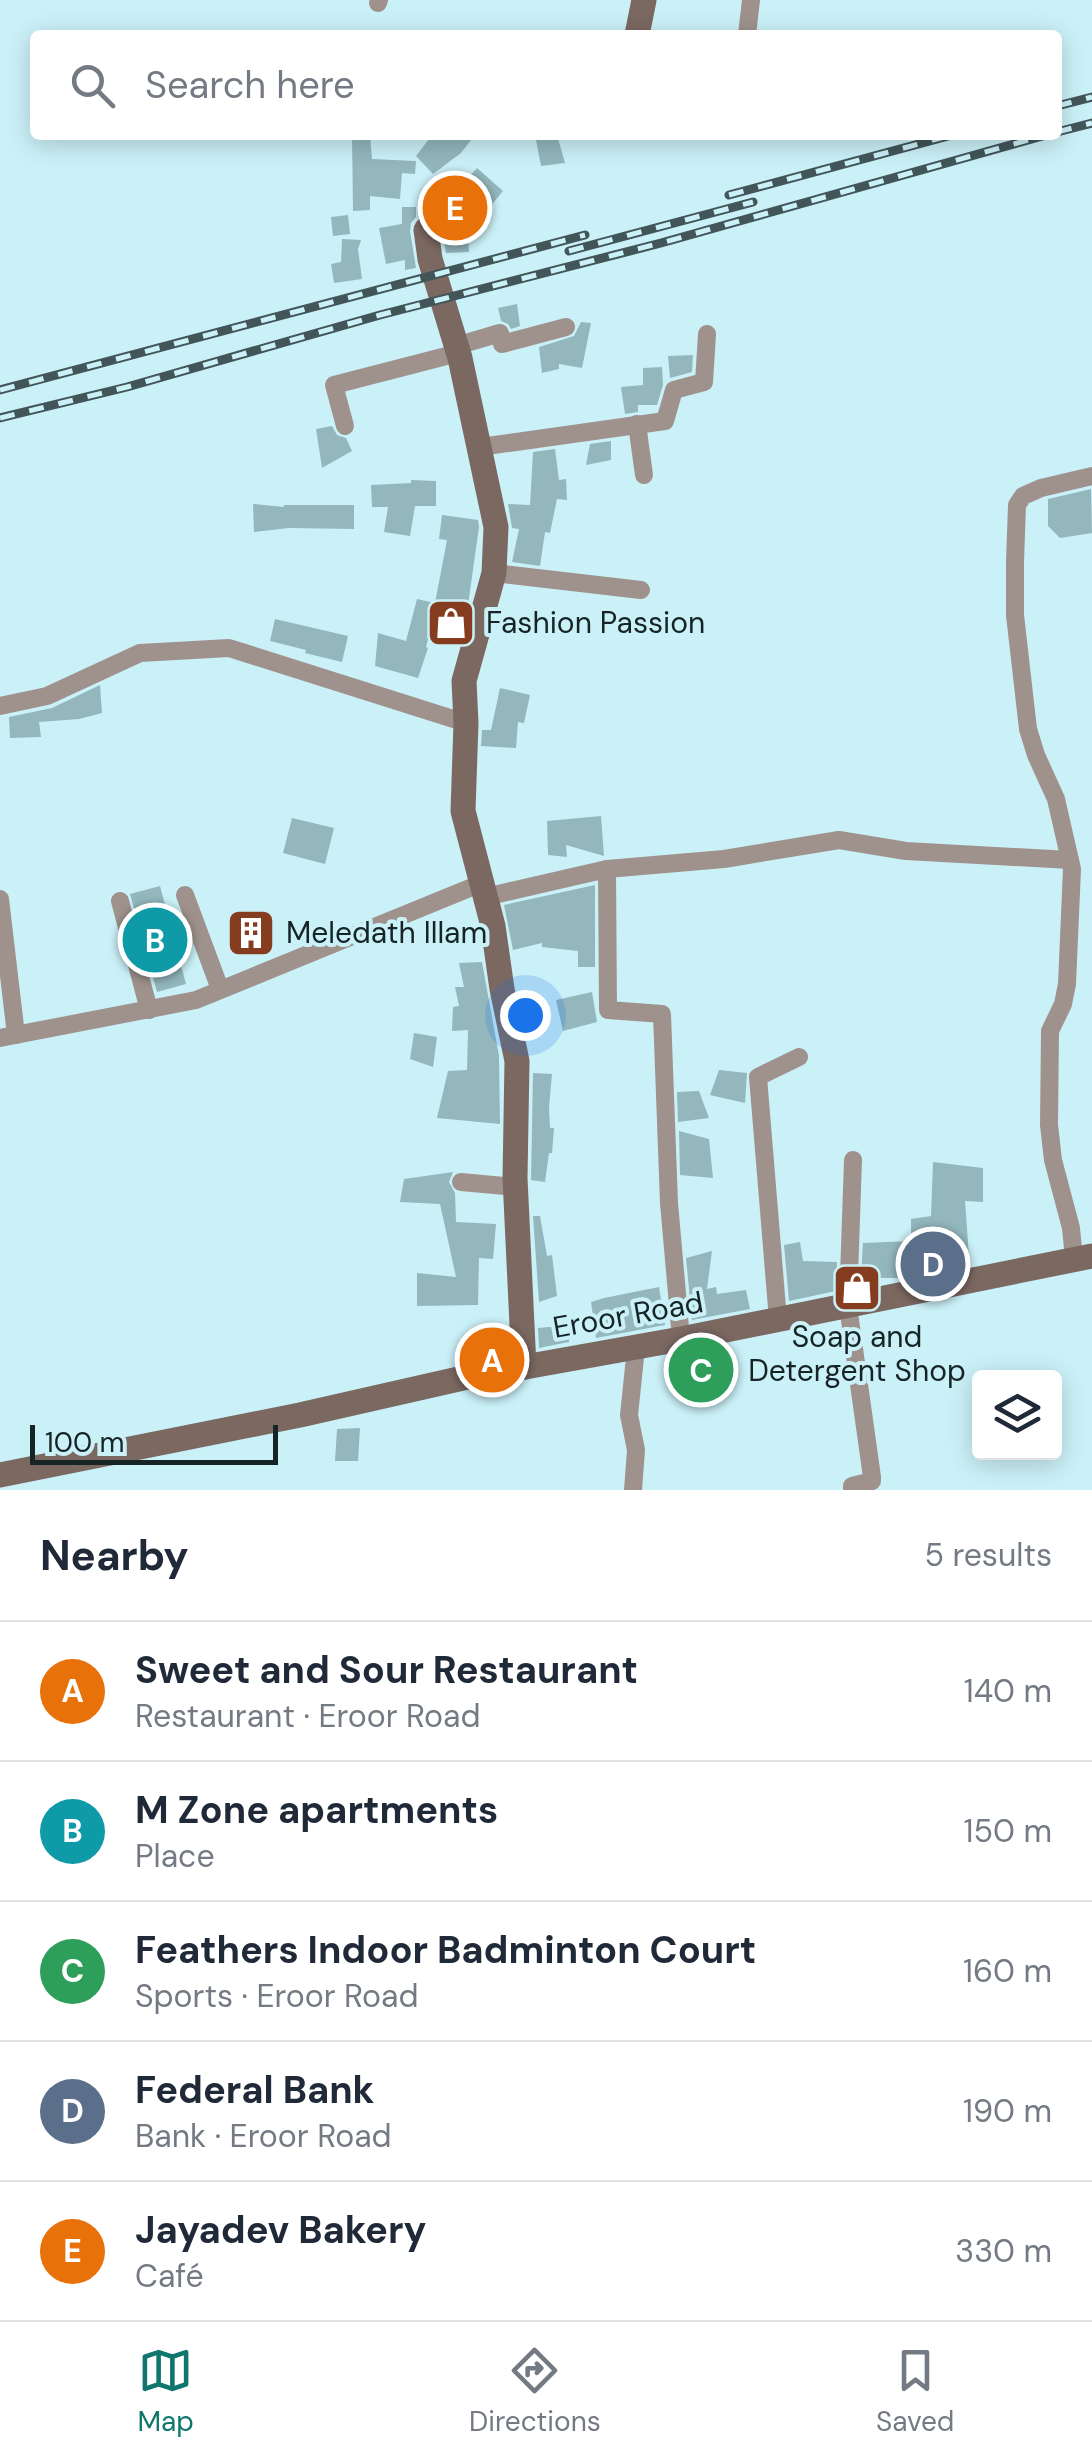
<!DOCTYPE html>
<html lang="en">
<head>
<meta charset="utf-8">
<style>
	:root { --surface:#fff; --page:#f2f2f3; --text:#1f2937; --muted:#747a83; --line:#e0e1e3; --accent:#0f766e }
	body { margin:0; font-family:"DM Sans",sans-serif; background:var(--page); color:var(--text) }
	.controls { position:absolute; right:30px; bottom:30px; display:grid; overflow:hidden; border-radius:10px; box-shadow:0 5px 25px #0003 }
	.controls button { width:90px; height:90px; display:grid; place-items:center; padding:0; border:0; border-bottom:2px solid var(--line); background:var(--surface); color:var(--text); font:50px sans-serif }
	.scale { position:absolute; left:30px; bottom:25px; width:248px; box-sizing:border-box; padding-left:10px; border:5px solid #162426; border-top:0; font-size:28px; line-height:35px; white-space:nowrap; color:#162426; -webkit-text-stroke:8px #cbf1f8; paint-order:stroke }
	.you { position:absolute; left:525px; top:1015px; width:35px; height:35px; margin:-25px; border:8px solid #fff; border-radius:50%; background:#1a73e8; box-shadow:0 0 0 15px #1a73e833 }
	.badge { display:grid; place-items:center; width:65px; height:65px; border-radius:50%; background:var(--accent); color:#fff; font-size:32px; font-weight:700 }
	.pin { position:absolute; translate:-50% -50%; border:5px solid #fff; box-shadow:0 2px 10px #0006 }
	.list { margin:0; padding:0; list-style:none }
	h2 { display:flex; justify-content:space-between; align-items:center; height:130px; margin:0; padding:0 40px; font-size:42px }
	h2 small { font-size:32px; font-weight:400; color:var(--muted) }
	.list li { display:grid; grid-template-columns:65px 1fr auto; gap:30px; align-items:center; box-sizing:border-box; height:140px; padding:0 40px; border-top:2px solid var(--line) }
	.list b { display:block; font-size:38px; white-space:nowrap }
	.list p { margin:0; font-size:32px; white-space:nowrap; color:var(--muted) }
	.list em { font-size:32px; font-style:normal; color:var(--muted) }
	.icon { flex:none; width:55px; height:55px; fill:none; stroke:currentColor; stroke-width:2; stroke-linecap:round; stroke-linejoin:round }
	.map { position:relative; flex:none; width:1092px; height:1490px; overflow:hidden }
	.search { position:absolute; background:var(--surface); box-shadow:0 5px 25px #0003; left:30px; right:30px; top:30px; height:110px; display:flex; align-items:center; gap:25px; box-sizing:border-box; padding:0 35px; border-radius:10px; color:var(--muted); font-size:38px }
	.sheet { height:830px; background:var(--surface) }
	nav { display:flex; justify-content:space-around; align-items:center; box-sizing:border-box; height:140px; border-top:2px solid var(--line); background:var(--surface); font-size:28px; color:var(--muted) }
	nav a { display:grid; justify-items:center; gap:5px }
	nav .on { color:var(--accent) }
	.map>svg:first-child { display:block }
	.building { fill:#93b7bd }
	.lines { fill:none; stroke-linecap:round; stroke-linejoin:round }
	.street { stroke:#9f928d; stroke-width:18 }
	.secondary { stroke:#7b6861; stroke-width:25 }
	.rail-casing { stroke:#425559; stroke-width:9 }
	.rail { stroke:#cbf1f8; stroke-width:5; stroke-dasharray:15; stroke-linecap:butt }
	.labels { text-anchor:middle; stroke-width:8; stroke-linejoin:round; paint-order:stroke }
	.poi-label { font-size:30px; fill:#162426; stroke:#cbf1f8; text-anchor:start }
	.street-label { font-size:30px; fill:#162426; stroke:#cbf1f8 }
</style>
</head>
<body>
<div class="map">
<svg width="1092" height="1490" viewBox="0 0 1092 1490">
	<rect width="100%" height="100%" fill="#cbf1f8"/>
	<g class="building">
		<path d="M352,135H370L372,159L416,161L415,174L402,173L400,199L370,196V210L353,211Z"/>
		<path d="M432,135H475L461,153L433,174L416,156Z"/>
		<path d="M535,135H557L565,163L541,166Z"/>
		<path d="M477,168L503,191L488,209L478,199L468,234L469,252L446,253L440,217L432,215L441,183L459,188Z"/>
		<path d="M402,207H416V217L411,223L410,231L416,268L405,270V260L386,264L379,228L402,224Z"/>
		<path d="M348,215L350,234L333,236L331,217Z"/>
		<path d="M342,239L361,240L358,249L362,279L334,283L331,264L341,262Z"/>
		<path d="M517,304L520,326L511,329L508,324L501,321L498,308Z"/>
		<path d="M581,322L591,323L582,368L559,364V369L542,373L539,347L574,336Z"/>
		<path d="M693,355L692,372L670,378L668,356Z"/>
		<path d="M662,367L663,385L657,405H638V412L625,414L621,387L643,385V368Z"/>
		<path d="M332,426L337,435L346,438L352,451L322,468L316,429Z"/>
		<path d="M611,441V460L586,465L590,444Z"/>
		<path d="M555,449L559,480L566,479L567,500L557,499L550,533L545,532L540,566L512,562L519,529L512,528L508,504L530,505L533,452Z"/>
		<path d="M411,480L436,481V506H415L410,536L384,532L388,507H372L371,485L411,483Z"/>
		<path d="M1091,489L1092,533L1060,538L1048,526V499Z"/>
		<path d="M253,504L284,507V505H354V529L289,528L254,532Z"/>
		<path d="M442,515L478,520L479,527L468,605L463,625L434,615L426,647L428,648L418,678L375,666L378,633L406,641L417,599L435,603L447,540L439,539Z"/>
		<path d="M275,619L348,636L342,662L305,653L306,650L270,641Z"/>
		<path d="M100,685L102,713L79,719L39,722L41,737L10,738L9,717L52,708Z"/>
		<path d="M500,688L530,695L524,723L518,722L516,748L481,746L482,730H491Z"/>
		<path d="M601,816L604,856L566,845L567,857L548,855L547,821Z"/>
		<path d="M292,818L334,828L325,864L283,853Z"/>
		<path d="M595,885V967H578V951L542,947V943L513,950L504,905Z"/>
		<path d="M160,886L186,984L157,992L130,894Z"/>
		<path d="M242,927L275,939L247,948Z"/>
		<path d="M482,962L499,1056L500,1124L437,1118L448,1071L467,1070L468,1030L452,1031L453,1007L459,1006L455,987H464L459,963Z"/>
		<path d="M592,992L597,1022L563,1031L556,1000Z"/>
		<path d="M414,1033L437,1037L433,1067L410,1059Z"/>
		<path d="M719,1070L747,1073L745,1103L710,1095Z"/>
		<path d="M533,1073L552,1074L549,1108L550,1128H554L552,1153H549L545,1182L531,1180Z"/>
		<path d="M699,1091L709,1118L678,1122L677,1092Z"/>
		<path d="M679,1131L709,1139L713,1178L680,1175Z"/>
		<path d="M933,1162L983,1168V1202L965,1201L969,1256L898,1267L900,1278H861L863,1243L911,1241V1219L931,1216Z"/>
		<path d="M453,1172L449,1182L455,1193L456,1222L496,1224L493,1259L479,1258L478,1305L417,1306V1273L456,1277L440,1204L400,1202L404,1179Z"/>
		<path d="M533,1216H540L547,1256L552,1255L557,1296L539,1302Z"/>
		<path d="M800,1242L803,1261L837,1262L836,1291L789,1301L784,1245Z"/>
		<path d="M712,1251L707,1289L716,1287L717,1294L746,1290L750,1309L692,1320L686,1258Z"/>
		<path d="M659,1287L665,1325L596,1338L591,1302L604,1298Z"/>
		<path d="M571,1325L569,1342L539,1348L538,1328Z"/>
		<path d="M506,1331L507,1354L480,1353V1334Z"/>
		<path d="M360,1428L358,1461H335L337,1429Z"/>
	</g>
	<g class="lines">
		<g class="street">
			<path d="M378,3L379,0"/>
			<path d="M747,35L751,0"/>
			<path d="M456,346L500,333L502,344L566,327"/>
			<path d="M637,424L644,475"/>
			<path d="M345,426L334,385L458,353"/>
			<path d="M480,447L665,421L674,390L704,382L707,334"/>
			<path d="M494,573L641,590"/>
			<path d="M0,706L47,696L140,653L229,648L466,723"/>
			<path d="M607,869L724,859L839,840L906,851L1070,860"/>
			<path d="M185,895L220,989"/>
			<path d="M485,897L607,869L608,1010L662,1014L669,1203L681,1339"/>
			<path d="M0,899L16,1035"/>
			<path d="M120,901L149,1010"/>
			<path d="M0,1038L196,1000L482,883"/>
			<path d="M461,1182L516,1187"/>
			<path d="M1074,1259L1071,1228L1053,1160L1049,1125L1050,1031L1063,1004L1067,984L1072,869L1056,799L1036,755L1028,729L1015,615V562L1017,505L1023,496L1041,488L1092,476"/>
			<path d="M778,1320L758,1077L799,1057"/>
			<path d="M633,1490L636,1450L629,1415L636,1348"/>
			<path d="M852,1490V1486L872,1481V1477L848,1306L853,1160"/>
		</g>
		<g class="secondary">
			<path d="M637,35L644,0"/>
			<path d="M426,230L430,259L460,358L496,527L494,573L464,681L466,723L463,811L493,926L502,989L517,1061L515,1178L524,1367"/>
			<path d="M0,1475L300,1415L463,1378L681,1339L1092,1256"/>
		</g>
		<g class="rail-casing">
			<g id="rail">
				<path d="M1057,106L1092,97"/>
				<path d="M1057,132L1092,123"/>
				<path d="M729,195L952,135"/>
				<path d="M569,251L753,202"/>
				<path d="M0,390L585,235"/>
				<path d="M0,418L127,387L380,315L661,243L1046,135"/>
			</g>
		</g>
		<use href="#rail" class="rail"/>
	</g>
	<defs>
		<g id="shop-square" transform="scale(2.5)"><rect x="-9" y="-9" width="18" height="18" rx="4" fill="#863d1f" stroke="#cbf1f8"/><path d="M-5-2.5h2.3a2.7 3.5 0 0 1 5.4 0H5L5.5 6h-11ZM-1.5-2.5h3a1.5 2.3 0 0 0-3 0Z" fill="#fff"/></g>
		<g id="building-square" transform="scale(2.5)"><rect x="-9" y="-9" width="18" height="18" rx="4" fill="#863d1f" stroke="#cbf1f8"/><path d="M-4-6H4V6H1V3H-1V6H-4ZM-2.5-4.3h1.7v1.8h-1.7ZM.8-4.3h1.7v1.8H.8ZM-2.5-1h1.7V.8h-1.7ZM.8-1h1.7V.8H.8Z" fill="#fff"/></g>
	</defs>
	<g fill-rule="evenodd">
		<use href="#shop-square" x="451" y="623"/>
		<use href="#building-square" x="251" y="933"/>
		<use href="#shop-square" x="857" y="1288"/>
	</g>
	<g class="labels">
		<g class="poi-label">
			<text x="486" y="633">Fashion Passion</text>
			<text x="286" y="943">Meledath Illam</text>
			<text x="857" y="1347" text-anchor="middle">Soap and<tspan x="857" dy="34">Detergent Shop</tspan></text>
		</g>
		<g class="street-label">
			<text transform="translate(628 1315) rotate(-10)" y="10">Eroor Road</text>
		</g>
	</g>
</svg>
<div class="controls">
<button><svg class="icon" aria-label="layers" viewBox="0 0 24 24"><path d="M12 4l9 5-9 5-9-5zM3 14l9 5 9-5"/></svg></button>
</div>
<div class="scale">100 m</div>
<div class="you"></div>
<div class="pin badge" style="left:492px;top:1360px;background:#e8710a">A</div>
<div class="pin badge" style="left:155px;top:940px;background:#0f9aa8">B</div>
<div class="pin badge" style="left:701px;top:1370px;background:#2e9e5b">C</div>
<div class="pin badge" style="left:933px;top:1264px;background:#5c6f8a">D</div>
<div class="pin badge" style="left:455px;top:208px;background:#e8710a">E</div>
<div class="search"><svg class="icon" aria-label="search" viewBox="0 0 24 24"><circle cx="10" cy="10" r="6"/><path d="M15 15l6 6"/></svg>Search here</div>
</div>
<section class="sheet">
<h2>Nearby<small>5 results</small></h2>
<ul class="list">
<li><span class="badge" style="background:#e8710a">A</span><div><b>Sweet and Sour Restaurant</b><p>Restaurant · Eroor Road</p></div><em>140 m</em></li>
<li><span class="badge" style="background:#0f9aa8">B</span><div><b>M Zone apartments</b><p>Place</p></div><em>150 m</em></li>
<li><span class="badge" style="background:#2e9e5b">C</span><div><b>Feathers Indoor Badminton Court</b><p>Sports · Eroor Road</p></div><em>160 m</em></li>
<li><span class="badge" style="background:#5c6f8a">D</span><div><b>Federal Bank</b><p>Bank · Eroor Road</p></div><em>190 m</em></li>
<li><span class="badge" style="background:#e8710a">E</span><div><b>Jayadev Bakery</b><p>Café</p></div><em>330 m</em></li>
</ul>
</section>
<nav>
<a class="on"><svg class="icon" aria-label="map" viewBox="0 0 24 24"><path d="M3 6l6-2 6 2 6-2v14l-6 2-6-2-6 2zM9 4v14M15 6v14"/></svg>Map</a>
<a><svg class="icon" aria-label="directions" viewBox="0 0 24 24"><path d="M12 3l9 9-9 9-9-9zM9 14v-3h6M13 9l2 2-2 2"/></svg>Directions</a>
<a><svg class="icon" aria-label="saved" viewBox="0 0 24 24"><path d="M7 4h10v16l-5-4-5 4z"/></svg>Saved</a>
</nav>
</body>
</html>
